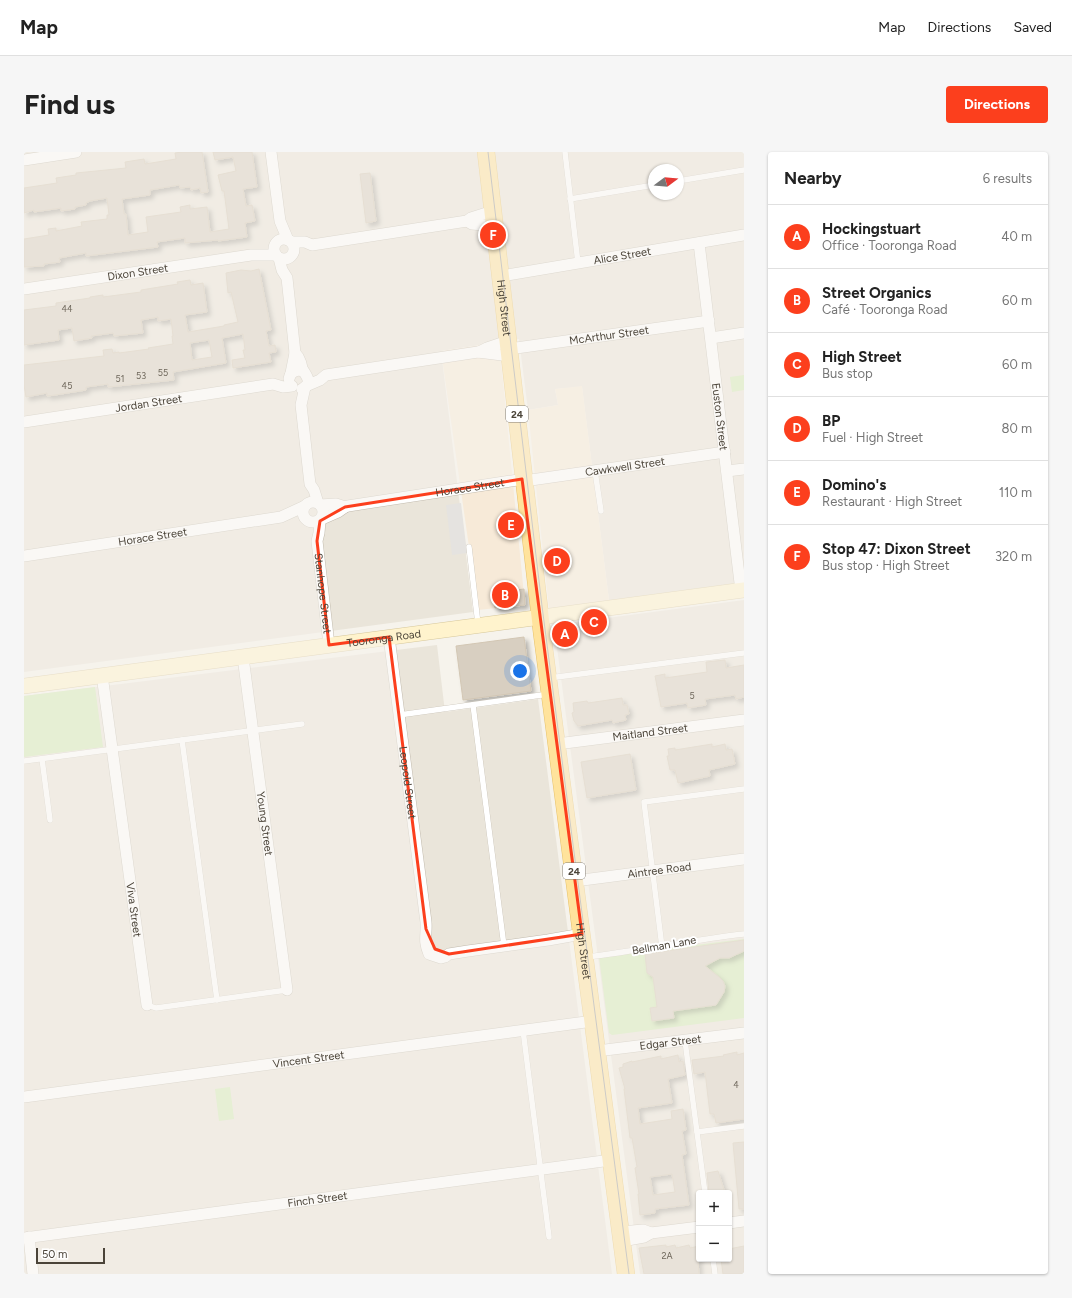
<!DOCTYPE html>
<html lang="en">
<head>
<meta charset="utf-8">
<style>
	:root { --surface:#fff; --page:#f6f6f6; --text:#222; --muted:#767676; --line:#e0e0e0; --accent:#fc3f1d }
	body { margin:0; font-family:Figtree,sans-serif; background:var(--page); color:var(--text) }
	.controls { position:absolute; right:12px; bottom:12px; display:grid; overflow:hidden; border-radius:4px; box-shadow:0 1px 3px #0004 }
	.controls button { width:36px; height:36px; display:grid; place-items:center; padding:0; border:0; border-bottom:1px solid var(--line); background:var(--surface); color:var(--text); font:20px sans-serif }
	.compass { position:absolute; left:624px; top:12px; width:36px; height:36px; border-radius:50%; background:var(--surface); box-shadow:0 1px 3px #0004; rotate:74deg }
	.scale { position:absolute; left:12px; bottom:10px; width:69px; box-sizing:border-box; padding-left:4px; border:2px solid #4b4439; border-top:0; font-size:11px; line-height:14px; white-space:nowrap; color:#4b4439; -webkit-text-stroke:3px #fff; paint-order:stroke }
	.you { position:absolute; left:496px; top:519px; width:14px; height:14px; margin:-10px; border:3px solid #fff; border-radius:50%; background:#1a73e8; box-shadow:0 0 0 6px #1a73e833 }
	.badge { display:grid; place-items:center; width:26px; height:26px; border-radius:50%; background:var(--accent); color:#fff; font-size:13px; font-weight:700 }
	.pin { position:absolute; translate:-50% -50%; border:2px solid #fff; box-shadow:0 1px 4px #0006 }
	.list { margin:0; padding:0; list-style:none }
	h2 { display:flex; justify-content:space-between; align-items:center; height:52px; margin:0; padding:0 16px; font-size:17px }
	h2 small { font-size:13px; font-weight:400; color:var(--muted) }
	.list li { display:grid; grid-template-columns:26px 1fr auto; gap:12px; align-items:center; box-sizing:border-box; height:64px; padding:0 16px; border-top:1px solid var(--line) }
	.list b { display:block; font-size:15px; white-space:nowrap }
	.list p { margin:0; font-size:13px; white-space:nowrap; color:var(--muted) }
	.list em { font-size:13px; font-style:normal; color:var(--muted) }
	.map { position:relative; flex:none; width:720px; height:1122px; overflow:hidden; border-radius:4px }
	header { display:flex; align-items:center; gap:24px; box-sizing:border-box; height:56px; padding:0 20px; background:var(--surface); border-bottom:1px solid var(--line) }
	header strong { font-size:19px }
	nav { display:flex; gap:22px; margin-inline-start:auto; font-size:14px }
	.intro { display:flex; align-items:center; justify-content:space-between; box-sizing:border-box; height:96px; padding:0 24px }
	h1 { margin:0; font-size:28px }
	.button { padding:10px 18px; border-radius:4px; background:var(--accent); color:#fff; font-size:14px; font-weight:700 }
	main { display:flex; gap:24px; padding:0 24px }
	aside { flex:1; background:var(--surface); border-radius:4px; box-shadow:0 1px 3px #0004 }
	.map>svg:first-child { display:block }
	.residential { fill:#eae5da; fill-rule:evenodd }
	.commercial { fill:#f7ead8 }
	.green { fill:#d2eab5 }
	.parking { fill:#e5e3e0 }
	.building { fill:#d8cfc1; stroke:#d3c7b4; fill-rule:evenodd; filter:url(#shadow) }
	.lines { fill:none; stroke-linecap:round; stroke-linejoin:round }
	.service-casing { stroke:#c2bbae; stroke-width:6 }
	.minor-casing { stroke:#c2bbae; stroke-width:12 }
	.secondary-casing { stroke:#d6c79b; stroke-width:16 }
	.primary-casing { stroke:#e6c16a; stroke-width:18 }
	.service { stroke:#fff; stroke-width:5.5 }
	.minor { stroke:#fff; stroke-width:11 }
	.secondary { stroke:#fff3cd; stroke-width:15 }
	.primary { stroke:#ffe39c; stroke-width:17 }
	.tram { stroke:#9a9a9a; stroke-width:1 }
	.marked { fill:none; stroke:#fc3f1d; stroke-width:3; stroke-linejoin:round }
	.labels { text-anchor:middle; stroke-width:4; stroke-linejoin:round; paint-order:stroke }
	.number-label { font-size:9px; fill:#6e675b }
	.shield { fill:#fff; stroke:#817c74; stroke-width:1 }
	.shield-label { font-size:10px; font-weight:bold; fill:#4b4439 }
	.street-label { font-size:11px; fill:#4b4439; stroke:#fff }
</style>
</head>
<body>
<header>
<strong>Map</strong>
<nav><a>Map</a><a>Directions</a><a>Saved</a></nav>
</header>
<div class="intro"><h1>Find us</h1><a class="button">Directions</a></div>
<main>
<div class="map">
<svg width="720" height="1122" viewBox="0 0 720 1122">
	<defs>
		<filter id="shadow"><feDropShadow dx="3.5" dy="3.5" stdDeviation="2" flood-color="#0004"/></filter>
	</defs>
	<rect width="100%" height="100%" fill="#f6f3ec"/>
	<g class="residential">
		<path d="M0,0H720V430L585,448L558,235L531,237L534,253L504,258L495,187L417,199L449,460L0,520ZM630,18H654V42H630Z"/>
		<path d="M720,448V1122H616L530,473ZM675,1041H705V1107H675Z"/>
		<path d="M413,493L421,560L514,547L588,1122H0V544Z"/>
	</g>
	<g class="commercial">
		<path d="M475,190L501,453L454,458L417,199Z"/>
		<path d="M558,234L585,448L525,456L504,258L534,253L531,237Z"/>
	</g>
	<g class="green">
		<path d="M720,223V238L708,240L706,225Z"/>
		<path d="M71,535L79,595L0,605V544Z"/>
		<path d="M720,787V866L588,883L585,881L575,805Z"/>
		<path d="M206,935L210,967L195,969L191,937Z"/>
	</g>
	<path class="parking" d="M437,351L443,401L428,403L422,353Z"/>
	<g class="building">
		<path d="M159,0H178L184,40L177,41L176,36L167,38L166,35L156,36L155,33L126,38V43L98,47L100,62H102L104,83L124,80L122,65L157,60L156,55L166,53V57L183,55L186,80L205,77L200,39H198L194,23L212,19L209,5L191,8L189,0H228L233,35L219,37L222,54L228,53L231,69L221,71L223,85L194,89V88L161,91V86L133,90L134,95L62,104V101L35,106L36,110L20,112V114L0,115V87L25,83L24,77L32,76V79L58,74L57,70L83,67V63H85L83,46L66,49L62,51V53L51,55V57L37,59V56L10,60V58L0,61V36L33,31L32,26L52,23V21L102,16L101,10L120,7L121,12L152,7L151,1Z"/>
		<path d="M346,21L352,69L342,71L336,22Z"/>
		<path d="M235,117L247,178L242,179L245,194L251,193L252,200L245,201L247,210L209,216L208,208L221,206L219,198H221L219,182L198,186L202,211L149,220L150,228L84,235V232L62,235V238L31,243L23,244V241L2,245L0,233V213L80,204L79,198L88,197L89,201L95,200V201L125,197L124,196L149,192L148,184H149L147,167L134,169V165L117,168L119,181L90,184L89,181L67,184L68,186L50,189L48,176L34,178L35,188L0,193V158L32,154V151L66,146V145L79,143V145L117,140V138L154,132L153,130L166,128L167,133L179,131L183,160L161,163L164,180L200,174V173L214,170L207,140L204,141L202,121L217,118L227,119ZM185,188L188,205L168,208L166,191Z"/>
		<path d="M500,437L501,453L471,456L469,441Z"/>
		<path d="M500,485L507,539L439,548L432,494Z"/>
		<path d="M701,508L702,516L720,513V545L712,547L711,543L681,547L682,553L664,556L663,551L637,555L631,524L641,522V526L683,520L682,510Z"/>
		<path d="M598,546L599,553H603L605,562L601,563L602,568L589,571L588,568L554,574L550,569L548,561L550,560L549,551L563,549L564,551Z"/>
		<path d="M688,592V595L701,592L702,598L708,597L711,612L685,618L686,624L654,631L651,618H646L643,604H645L644,597L651,596V598Z"/>
		<path d="M606,602L612,638L563,646L557,610Z"/>
		<path d="M720,788V799L705,806H696L681,814L695,825L699,829L701,834L700,840L692,853L649,859L650,866L628,869L626,856L633,855L629,825L623,821L621,802Z"/>
		<path d="M713,900V903L720,901V967L692,971L690,962H686L681,920L670,922L668,908L700,904L699,903Z"/>
		<path d="M654,903L655,910L659,909L661,923L644,927L648,951L614,956L616,972L648,967L647,959L659,957L662,978L658,979L662,1002L658,1003L665,1053L631,1057V1061L616,1063L614,1042H615L611,1016L613,1015L608,986H606L600,937H601L595,916L599,915V912L608,909V910L637,904V907ZM648,1022L651,1040L629,1043L626,1025Z"/>
		<path d="M720,990V1057H715L709,991Z"/>
		<path d="M694,1019L701,1041H685L683,1021Z"/>
		<path d="M642,1093V1095L651,1093L652,1096L665,1093L666,1096L675,1094V1109H674L675,1122H620L615,1096Z"/>
		<path d="M720,1094V1122H699L697,1107H705V1097Z"/>
	</g>
	<g class="lines">
		<g class="service-casing">
			<g id="service">
				<path d="M541,0L554,111"/>
				<path d="M654,29L720,18"/>
				<path d="M546,47L630,33"/>
				<path d="M571,319L577,359"/>
				<path d="M445,395L454,472"/>
				<path d="M525,526L720,501"/>
				<path d="M449,553L480,794"/>
				<path d="M375,563L525,542"/>
				<path d="M158,588L193,848"/>
				<path d="M18,607L26,668"/>
				<path d="M0,609L278,572"/>
				<path d="M638,795L620,650L720,637"/>
				<path d="M562,805C615,799 667,788 720,782"/>
				<path d="M123,853L132,856L263,838"/>
				<path d="M499,878L525,1085"/>
				<path d="M661,889L681,1041"/>
				<path d="M673,980L720,974"/>
				<path d="M689,1107L691,1122"/>
			</g>
		</g>
		<g class="minor-casing">
			<g id="minor">
				<path d="M247,0L256,69L264,88"/>
				<path d="M0,8L52,0"/>
				<path d="M443,69L448,72L471,74"/>
				<circle cx="260" cy="97" r="10"/>
				<path d="M267,90H281L288,93L443,69L447,66L469,59"/>
				<path id="s1" d="M675,91L717,439"/>
				<path d="M255,106L258,118L263,126L271,201L267,221"/>
				<path id="s2" d="M477,124L720,83"/>
				<path id="s3" d="M0,137L227,103H252"/>
				<path d="M687,186L720,181"/>
				<path id="s4" d="M485,197L685,169"/>
				<path d="M455,200L463,196L484,189"/>
				<path d="M271,201C273,203 275,206 276,209C278,212 277,216 279,218C283,225 289,231 278,237"/>
				<path d="M265,227C266,220 272,217 279,219"/>
				<path d="M282,234L296,228L302,223L454,200L486,204"/>
				<path d="M281,235L277,253L286,332L290,338L294,351"/>
				<path id="s5" d="M0,270L249,232L259,235L268,234"/>
				<path d="M703,319L720,317"/>
				<path id="s6" d="M500,329L701,300"/>
				<circle cx="289" cy="360" r="10"/>
				<path id="s7" d="M296,353L312,352L321,355L324,354L500,327"/>
				<path d="M298,367L314,360L321,355"/>
				<path id="s8" d="M296,369L295,381L293,389L305,493"/>
				<path id="s9" d="M0,404L257,365L281,354"/>
				<path id="s10" d="M365,485L402,770C403,783 399,788 405,802L417,806L421,805L425,802L444,799L524,788L558,782"/>
				<path id="s11" d="M219,505L263,838"/>
				<path id="s12" d="M78,523L123,853"/>
				<path id="s13" d="M533,592L720,568"/>
				<path id="s14" d="M551,729L720,707"/>
				<path id="s15" d="M573,899L720,881"/>
				<path id="s16" d="M0,945L569,869"/>
				<path d="M705,1071L720,1069"/>
				<path d="M597,1080L619,1078L627,1081"/>
				<path d="M5,1085L9,1122"/>
				<path id="s17" d="M0,1086L587,1008"/>
				<path d="M598,1089L620,1085L627,1081L675,1075"/>
			</g>
		</g>
		<g class="secondary-casing">
			<g id="secondary">
				<path id="s18" d="M0,534L720,438"/>
			</g>
		</g>
		<g class="primary-casing">
			<g id="primary">
				<path id="s19" d="M462,0L518,481L602,1122"/>
			</g>
		</g>
		<use href="#service" class="service"/>
		<use href="#minor" class="minor"/>
		<use href="#secondary" class="secondary"/>
		<use href="#primary" class="primary"/>
		<path class="tram" d="M464,0L518,454L605,1122"/>
	</g>
	<path d="M0 0H720V1122H0ZM498,327L558,782L425,802L411,797L402,777L365,485L305,493L293,389L296,369L321,355Z" fill="#f6f3ec" fill-opacity=".55" fill-rule="evenodd"/>
	<path class="marked" d="M498,327L558,782L425,802L411,797L402,777L365,485L305,493L293,389L296,369L321,355Z"/>
	<g class="labels">
		<g class="number-label">
			<text x="43" y="160">44</text>
			<text x="139" y="224">55</text>
			<text x="117" y="227">53</text>
			<text x="96" y="230">51</text>
			<text x="43" y="237">45</text>
			<text x="668" y="547">5</text>
			<text x="712" y="936">4</text>
			<text x="643" y="1107">2A</text>
		</g>
		<g class="shield">
			<rect x="482" y="254" width="22" height="16" rx="3"/>
			<rect x="539" y="711" width="22" height="16" rx="3"/>
		</g>
		<g class="shield-label">
			<text x="493" y="266">24</text>
			<text x="550" y="723">24</text>
		</g>
		<g class="street-label">
			<text dy="4" stroke="none"><textPath href="#s2" startOffset="123">Alice Street</textPath></text>
			<text dy="4" stroke="none"><textPath href="#s3" startOffset="115">Dixon Street</textPath></text>
			<text dy="4" stroke="none"><textPath href="#s19" startOffset="157">High Street</textPath></text>
			<text dy="4" stroke="none"><textPath href="#s4" startOffset="101">McArthur Street</textPath></text>
			<text dy="4" stroke="none"><textPath href="#s5" startOffset="126">Jordan Street</textPath></text>
			<text dy="4" stroke="none"><textPath href="#s1" startOffset="175">Euston Street</textPath></text>
			<text dy="4" stroke="none"><textPath href="#s6" startOffset="102">Cawkwell Street</textPath></text>
			<text dy="4" stroke="none"><textPath href="#s7" startOffset="152">Horace Street</textPath></text>
			<text dy="4" stroke="none"><textPath href="#s9" startOffset="130">Horace Street</textPath></text>
			<text dy="4" stroke="none"><textPath href="#s8" startOffset="73">Stanhope Street</textPath></text>
			<text dy="4" stroke="none"><textPath href="#s18" startOffset="363">Tooronga Road</textPath></text>
			<text dy="4" stroke="none"><textPath href="#s13" startOffset="94">Maitland Street</textPath></text>
			<text dy="4" stroke="none"><textPath href="#s10" startOffset="147">Leopold Street</textPath></text>
			<text dy="4" stroke="none"><textPath href="#s11" startOffset="168">Young Street</textPath></text>
			<text dy="4" stroke="none"><textPath href="#s14" startOffset="85">Aintree Road</textPath></text>
			<text dy="4" stroke="none"><textPath href="#s12" startOffset="237">Viva Street</textPath></text>
			<text transform="translate(640 793) rotate(-10)" y="4">Bellman Lane</text>
			<text dy="4" stroke="none"><textPath href="#s19" startOffset="805">High Street</textPath></text>
			<text dy="4" stroke="none"><textPath href="#s15" startOffset="74">Edgar Street</textPath></text>
			<text dy="4" stroke="none"><textPath href="#s16" startOffset="287">Vincent Street</textPath></text>
			<text dy="4" stroke="none"><textPath href="#s17" startOffset="296">Finch Street</textPath></text>
		</g>
	</g>
</svg>
<div class="controls">
<button>+</button>
<button>−</button>
</div>
<svg class="compass" viewBox="-18 -18 36 36"><path d="M0-13l5 13h-10z" fill="#e53935"/><path d="M0 13l5-13h-10z" fill="#767676"/></svg>
<div class="scale">50 m</div>
<div class="you"></div>
<div class="pin badge" style="left:541px;top:482px">A</div>
<div class="pin badge" style="left:481px;top:443px">B</div>
<div class="pin badge" style="left:570px;top:470px">C</div>
<div class="pin badge" style="left:533px;top:409px">D</div>
<div class="pin badge" style="left:487px;top:373px">E</div>
<div class="pin badge" style="left:469px;top:83px">F</div>
</div>
<aside>
<h2>Nearby<small>6 results</small></h2>
<ul class="list">
<li><span class="badge">A</span><div><b>Hockingstuart</b><p>Office · Tooronga Road</p></div><em>40 m</em></li>
<li><span class="badge">B</span><div><b>Street Organics</b><p>Café · Tooronga Road</p></div><em>60 m</em></li>
<li><span class="badge">C</span><div><b>High Street</b><p>Bus stop</p></div><em>60 m</em></li>
<li><span class="badge">D</span><div><b>BP</b><p>Fuel · High Street</p></div><em>80 m</em></li>
<li><span class="badge">E</span><div><b>Domino's</b><p>Restaurant · High Street</p></div><em>110 m</em></li>
<li><span class="badge">F</span><div><b>Stop 47: Dixon Street</b><p>Bus stop · High Street</p></div><em>320 m</em></li>
</ul>
</aside>
</main>
</body>
</html>
